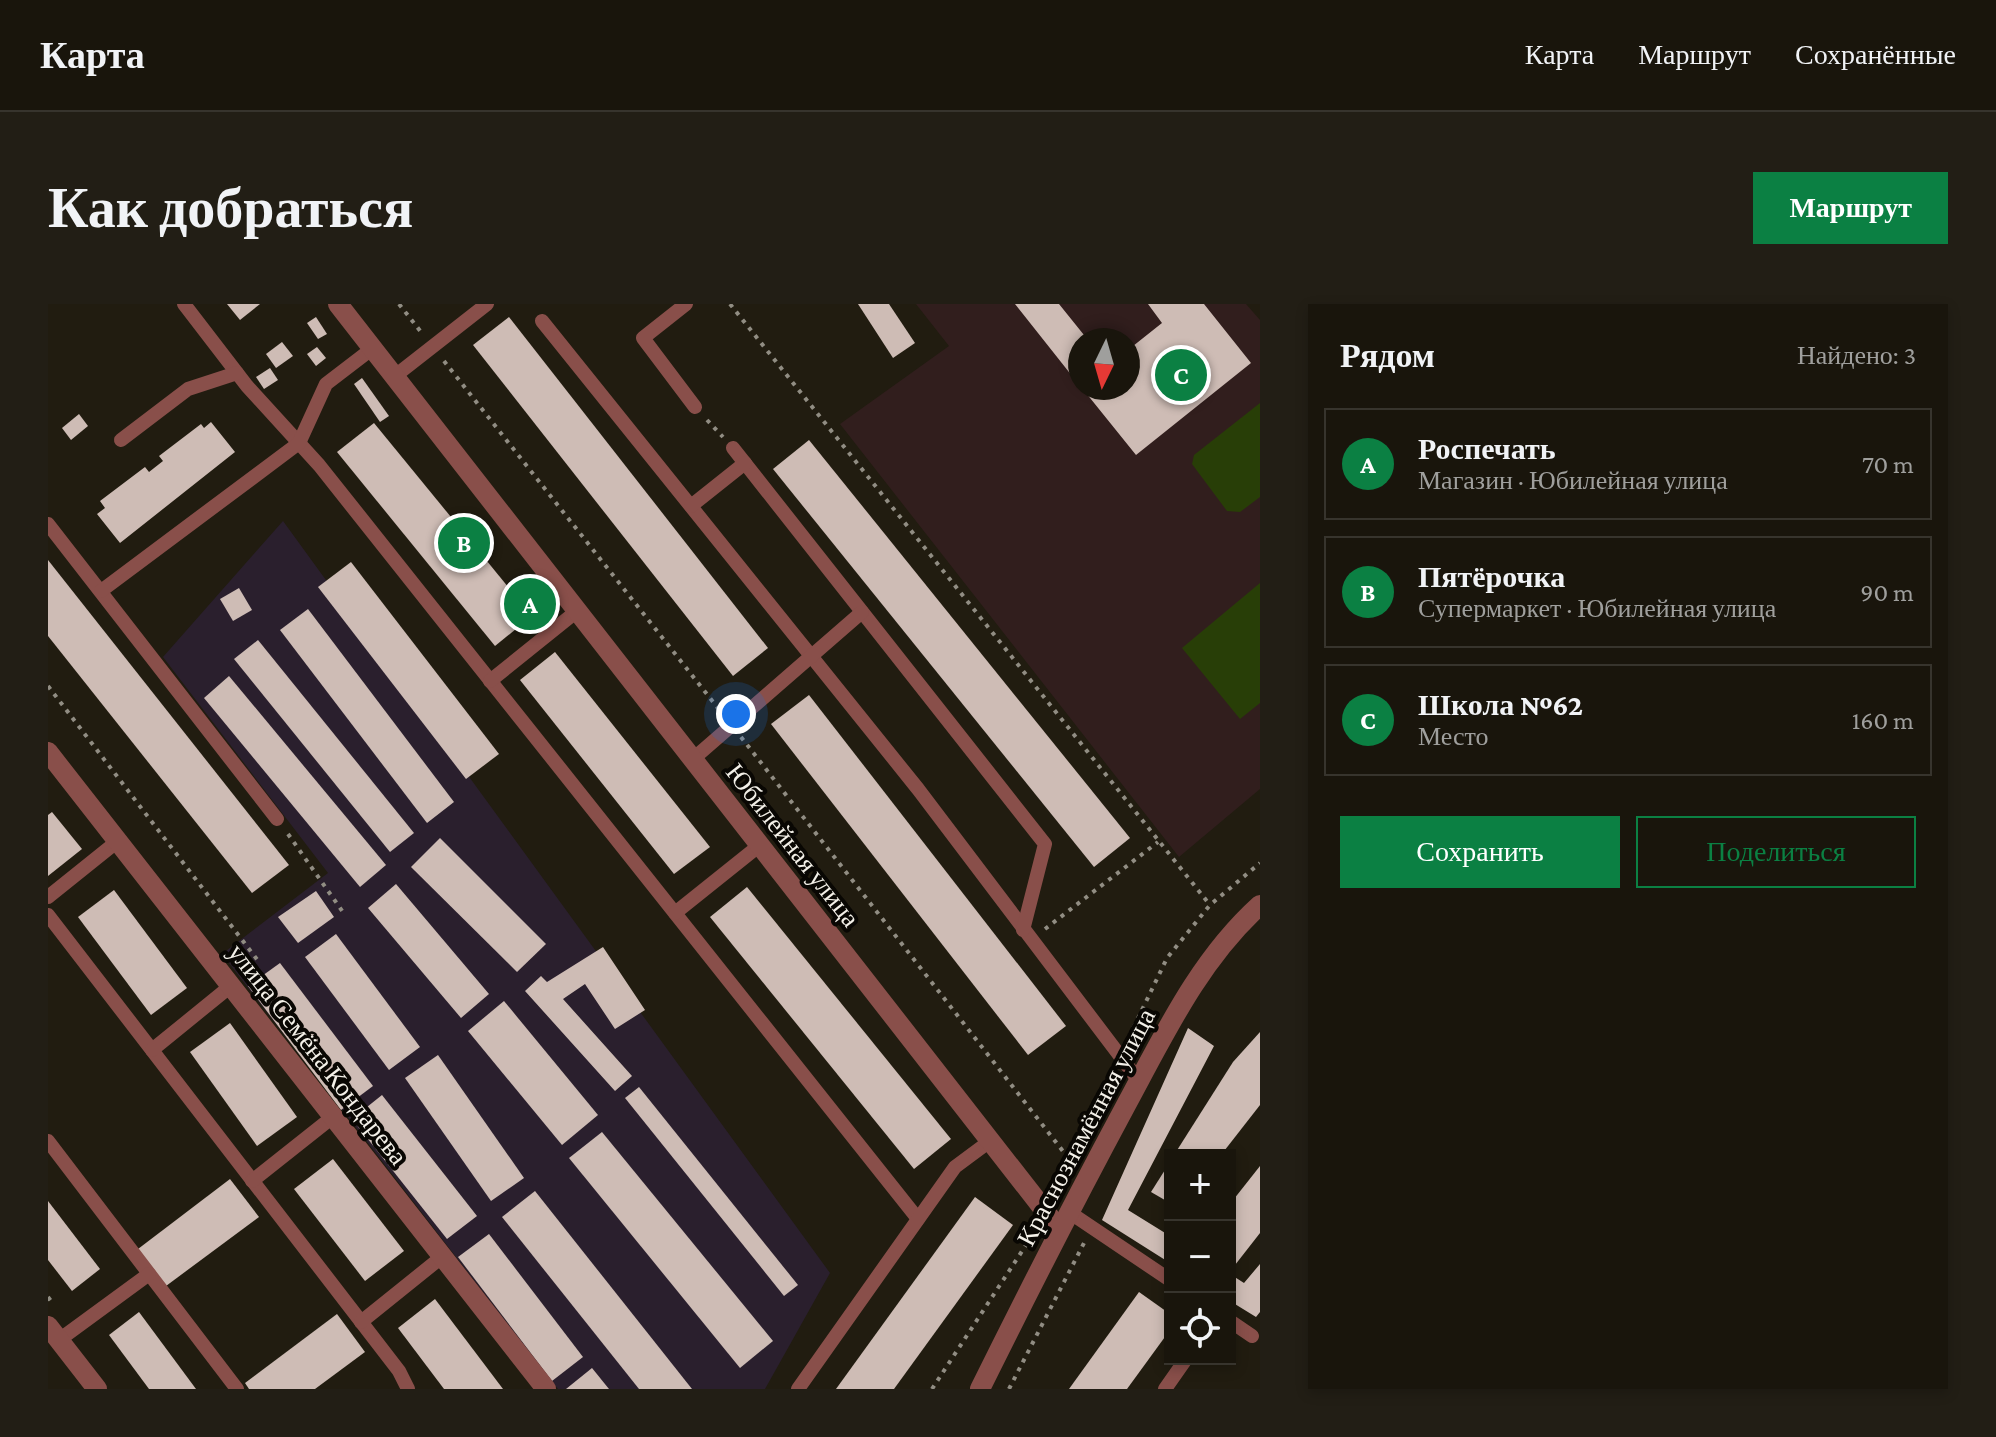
<!DOCTYPE html>
<html lang="ru">
<head>
<meta charset="utf-8">
<style>
	:root { --surface:#19150c; --page:#221e15; --text:#f1f3f6; --muted:#9f9f9d; --line:#37342d; --accent:#0b8043 }
	body { margin:0; font-family:"Crimson Pro",serif; background:var(--page); color:var(--text) }
	.controls { position:absolute; right:24px; bottom:24px; display:grid; overflow:hidden; border-radius:0px; box-shadow:0 4px 12px #0003 }
	.controls button { width:72px; height:72px; display:grid; place-items:center; padding:0; border:0; border-bottom:2px solid var(--line); background:var(--surface); color:var(--text); font:40px sans-serif }
	.compass { position:absolute; left:1020px; top:24px; width:72px; height:72px; border-radius:50%; background:var(--surface); box-shadow:0 4px 12px #0003; rotate:185deg }
	.you { position:absolute; left:688px; top:410px; width:28px; height:28px; margin:-20px; border:6px solid #fff; border-radius:50%; background:#1a73e8; box-shadow:0 0 0 12px #1a73e833 }
	.badge { display:grid; place-items:center; width:52px; height:52px; border-radius:50%; background:var(--accent); color:#fff; font-size:26px; font-weight:700 }
	.pin { position:absolute; translate:-50% -50%; border:4px solid #fff; box-shadow:0 2px 8px #0006 }
	.list { margin:0; padding:0; list-style:none }
	h2 { display:flex; justify-content:space-between; align-items:center; height:104px; margin:0; padding:0 32px; font-size:34px }
	h2 small { font-size:26px; font-weight:400; color:var(--muted) }
	.list li { display:grid; grid-template-columns:52px 1fr auto; gap:24px; align-items:center; box-sizing:border-box; height:112px; margin:0 16px 16px; padding:0 16px; border:2px solid var(--line); border-radius:0px }
	.list b { display:block; font-size:30px; white-space:nowrap }
	.list p { margin:0; font-size:26px; white-space:nowrap; color:var(--muted) }
	.list em { font-size:26px; font-style:normal; color:var(--muted) }
	.actions { display:flex; gap:16px; padding:24px 32px }
	.actions a { flex:1; padding:18px 0; border:2px solid var(--accent); border-radius:0px; text-align:center; font-size:28px; color:var(--accent) }
	.actions .main { background:var(--accent); color:#fff }
	.icon { flex:none; width:44px; height:44px; fill:none; stroke:currentColor; stroke-width:2; stroke-linecap:round; stroke-linejoin:round }
	.map { position:relative; flex:none; width:1212px; height:1085px; overflow:hidden; border-radius:0px }
	header { display:flex; align-items:center; gap:48px; box-sizing:border-box; height:112px; padding:0 40px; background:var(--surface); border-bottom:2px solid var(--line) }
	header strong { font-size:38px }
	nav { display:flex; gap:44px; margin-inline-start:auto; font-size:28px }
	.intro { display:flex; align-items:center; justify-content:space-between; box-sizing:border-box; height:192px; padding:0 48px }
	h1 { margin:0; font-size:56px }
	.button { padding:20px 36px; border-radius:0px; background:var(--accent); color:#fff; font-size:28px; font-weight:700 }
	main { display:flex; gap:48px; padding:0 48px }
	aside { flex:1; background:var(--surface); border-radius:0px; box-shadow:0 4px 12px #0003 }
	.map>svg:first-child { display:block }
	.industrial { fill:#2a1f2d }
	.education { fill:#311e1d; fill-rule:evenodd }
	.green { fill:#283e07 }
	.building { fill:#cebcb5 }
	.lines { fill:none; stroke-linecap:round; stroke-linejoin:round }
	.path { stroke:#918d83; stroke-width:4; stroke-dasharray:4 6; stroke-linecap:butt }
	.service { stroke:#894f4a; stroke-width:14 }
	.minor { stroke:#894f4a; stroke-width:20 }
	.labels { text-anchor:middle; stroke-width:8; stroke-linejoin:round; paint-order:stroke }
	.street-label { font-size:26px; fill:#f3f0e8; stroke:#090703 }
</style>
</head>
<body>
<header>
<strong>Карта</strong>
<nav><a>Карта</a><a>Маршрут</a><a>Сохранённые</a></nav>
</header>
<div class="intro"><h1>Как добраться</h1><a class="button">Маршрут</a></div>
<main>
<div class="map">
<svg width="1212" height="1085" viewBox="0 0 1212 1085">
	<rect width="100%" height="100%" fill="#211c10"/>
	<path class="industrial" d="M235,217L782,969L717,1085H510L174,650L280,569L115,353Z"/>
	<path class="education" d="M868,0H1198L1212,16V485L1131,553L792,120L901,42ZM1032,36H1080V84H1032Z"/>
	<g class="green">
		<path d="M1212,99V193L1192,208L1179,207L1144,160L1146,151Z"/>
		<path d="M1212,279V399L1192,415L1134,344Z"/>
	</g>
	<g class="building">
		<path d="M179,0H212L192,16Z"/>
		<path d="M810,0H841L867,39L845,54Z"/>
		<path d="M967,0H1011L1040,36H1032V82Z"/>
		<path d="M1100,0H1156L1203,59L1088,151L1034,84H1080V46L1114,19Z"/>
		<path d="M268,13L279,30L270,35L259,19Z"/>
		<path d="M461,13L720,344L685,372L425,41Z"/>
		<path d="M234,38L245,52L228,64L218,50Z"/>
		<path d="M269,43L278,54L268,62L259,50Z"/>
		<path d="M222,64L230,76L216,85L208,73Z"/>
		<path d="M314,74L341,112L332,118L306,80Z"/>
		<path d="M31,110L40,122L23,136L14,124Z"/>
		<path d="M163,118L187,148L72,239L49,210L57,204L52,197L97,163L101,168L115,157L111,152L153,120L156,124Z"/>
		<path d="M326,119L484,312L447,342L289,148Z"/>
		<path d="M761,136L1082,534L1046,563L725,165Z"/>
		<path d="M0,256L241,561L204,589L0,332Z"/>
		<path d="M303,258L451,450L418,475L270,283Z"/>
		<path d="M191,284L204,306L185,317L172,295Z"/>
		<path d="M260,305L406,498L379,519L232,326Z"/>
		<path d="M210,336L366,529L342,548L186,355Z"/>
		<path d="M507,348L662,543L626,570L472,376Z"/>
		<path d="M181,372L338,561L312,583L156,394Z"/>
		<path d="M761,391L1018,722L980,751L723,420Z"/>
		<path d="M4,508L34,545L0,572V511Z"/>
		<path d="M392,534L498,640L469,668L363,563Z"/>
		<path d="M348,580L441,690L413,714L320,604Z"/>
		<path d="M699,583L903,835L866,865L662,613Z"/>
		<path d="M66,586L139,684L103,711L30,613Z"/>
		<path d="M268,587L286,613L250,639L230,613Z"/>
		<path d="M288,630L372,743L341,766L257,653Z"/>
		<path d="M555,643L597,706L567,725L537,680L515,695L584,772L567,787L477,687L493,672L499,678Z"/>
		<path d="M232,659L325,782L293,806L200,682Z"/>
		<path d="M456,697L550,811L514,841L420,727Z"/>
		<path d="M182,719L249,813L209,842L142,748Z"/>
		<path d="M1140,724L1166,742L1080,906L1122,932V959L1054,916Z"/>
		<path d="M1212,728V801L1173,851H1126L1185,758Z"/>
		<path d="M390,751L476,874L443,897L357,774Z"/>
		<path d="M591,783L750,981L736,992L577,794Z"/>
		<path d="M334,791L429,912L399,935L304,815Z"/>
		<path d="M554,828L725,1037L692,1064L521,854Z"/>
		<path d="M285,855L356,947L317,977L246,885Z"/>
		<path d="M1122,858V899L1103,888Z"/>
		<path d="M1212,862V929L1187,961L1182,957V900Z"/>
		<path d="M182,875L211,913L118,982L90,945Z"/>
		<path d="M487,887L644,1085H591L454,913Z"/>
		<path d="M927,893L965,921L846,1085H788Z"/>
		<path d="M0,897L52,965L24,987L0,956Z"/>
		<path d="M441,930L535,1053L504,1077L410,953Z"/>
		<path d="M1212,960V1008L1208,1013L1182,997V970L1196,979Z"/>
		<path d="M1091,988L1122,1010V1026L1079,1085H1021Z"/>
		<path d="M387,995L455,1085H396L350,1024Z"/>
		<path d="M91,1008L148,1085H101L61,1031Z"/>
		<path d="M289,1010L317,1048L267,1085H201L197,1079Z"/>
		<path d="M544,1064L561,1085H518Z"/>
	</g>
	<g class="lines">
		<g class="path">
			<path d="M351,0L373,28"/>
			<path d="M682,0L1162,601"/>
			<path d="M396,57L673,408"/>
			<path d="M659,116L675,133"/>
			<path d="M0,382L211,658"/>
			<path d="M693,433L1021,855"/>
			<path d="M240,530L297,611"/>
			<path d="M997,625L1110,538"/>
			<path d="M1081,733L1119,654L1162,601L1212,559"/>
			<path d="M1007,884L1063,770"/>
			<path d="M0,993L6,1001"/>
			<path d="M884,1085L980,938"/>
			<path d="M961,1085L1036,939"/>
		</g>
		<g class="service">
			<path d="M136,0L199,82L271,161L870,915"/>
			<path d="M638,0L595,34L647,103"/>
			<path d="M494,17L870,485L1091,777"/>
			<path d="M347,72L439,0"/>
			<path d="M73,136L140,85L189,69"/>
			<path d="M685,144L997,540L975,626"/>
			<path d="M643,202L697,159"/>
			<path d="M0,220L229,515"/>
			<path d="M53,287L251,139L278,80L325,44"/>
			<path d="M442,377L529,307"/>
			<path d="M645,455L814,308"/>
			<path d="M0,593L71,536"/>
			<path d="M627,609L712,541"/>
			<path d="M0,611L351,1067L360,1085"/>
			<path d="M104,746L184,681"/>
			<path d="M0,837L189,1085"/>
			<path d="M204,877L286,812"/>
			<path d="M1021,908L1122,976"/>
			<path d="M1182,1017L1204,1032"/>
			<path d="M313,1018L395,952"/>
			<path d="M11,1036L101,970"/>
			<path d="M750,1085L907,863L942,837"/>
			<path d="M1117,1085L1138,1055"/>
		</g>
		<g class="minor">
			<path d="M290,0L1011,925"/>
			<path d="M0,448L498,1085"/>
			<path d="M0,1022L49,1085"/>
			<path d="M932,1085C979,990 1027,896 1077,803C1116,731 1151,656 1212,601"/>
		</g>
	</g>
	<g class="labels">
		<g class="street-label">
			<text transform="translate(745 541) rotate(52)" y="9">Юбилейная улица</text>
			<text transform="translate(270 750) rotate(52)" y="9">улица Семёна Кондарева</text>
			<text transform="translate(1038 823) rotate(-62)" y="9">Краснознамённая улица</text>
		</g>
	</g>
</svg>
<div class="controls">
<button>+</button>
<button>−</button>
<button><svg class="icon" aria-label="locate" viewBox="0 0 24 24"><circle cx="12" cy="12" r="6"/><path d="M12 2v4M12 18v4M2 12h4M18 12h4"/></svg></button>
</div>
<svg class="compass" viewBox="-18 -18 36 36"><path d="M0-13l5 13h-10z" fill="#e53935"/><path d="M0 13l5-13h-10z" fill="#9f9f9d"/></svg>
<div class="you"></div>
<div class="pin badge" style="left:482px;top:300px">A</div>
<div class="pin badge" style="left:416px;top:239px">B</div>
<div class="pin badge" style="left:1133px;top:71px">C</div>
</div>
<aside>
<h2>Рядом<small>Найдено: 3</small></h2>
<ul class="list">
<li><span class="badge">A</span><div><b>Роспечать</b><p>Магазин · Юбилейная улица</p></div><em>70 m</em></li>
<li><span class="badge">B</span><div><b>Пятёрочка</b><p>Супермаркет · Юбилейная улица</p></div><em>90 m</em></li>
<li><span class="badge">C</span><div><b>Школа №62</b><p>Место</p></div><em>160 m</em></li>
</ul>
<div class="actions"><a class="main">Сохранить</a><a>Поделиться</a></div>
</aside>
</main>
</body>
</html>
